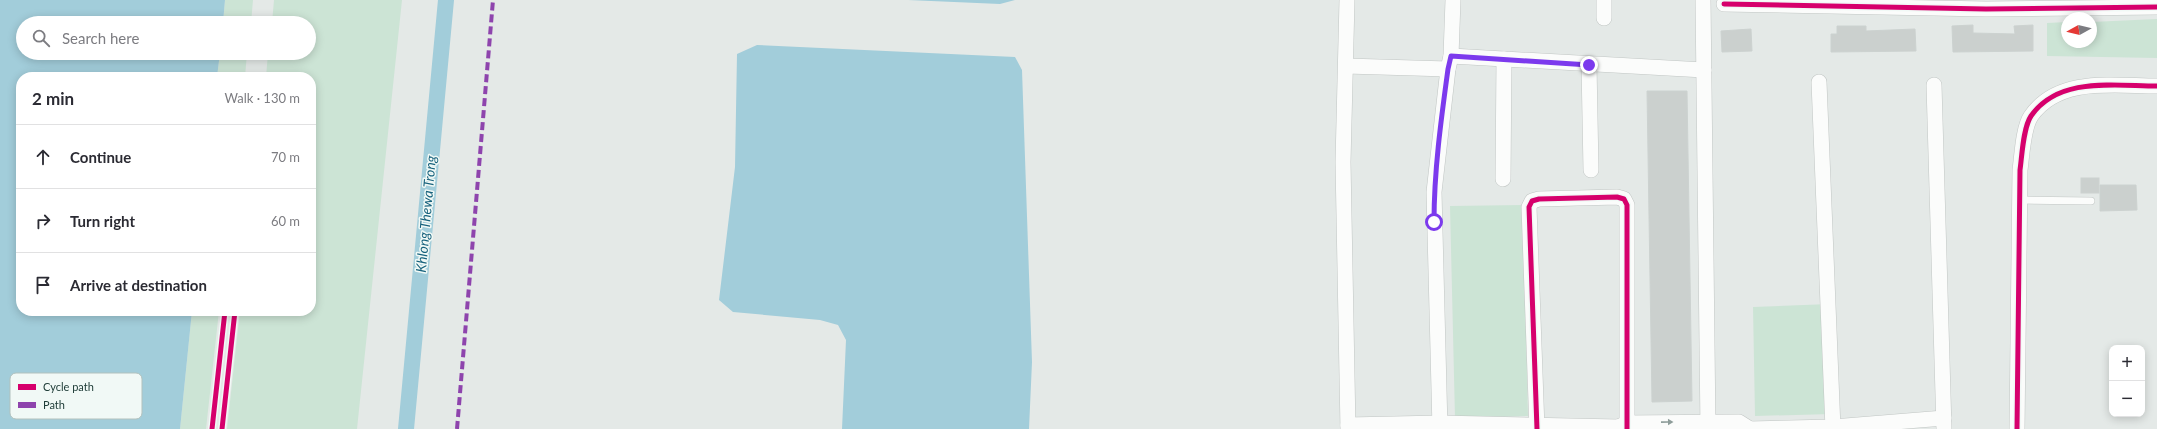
<!DOCTYPE html>
<html lang="en">
<head>
<meta charset="utf-8">
<style>
	:root { --surface:#fff; --page:#f2f2f3; --text:#2b2b33; --muted:#7c7c81; --line:#e1e1e2 }
	body { margin:0; font-family:Lato,sans-serif; background:var(--page); color:var(--text) }
	.controls { position:absolute; right:12px; bottom:12px; display:grid; overflow:hidden; border-radius:8px; box-shadow:0 2px 10px #0003 }
	.controls button { width:36px; height:36px; display:grid; place-items:center; padding:0; border:0; border-bottom:1px solid var(--line); background:var(--surface); color:var(--text); font:20px sans-serif }
	.compass { position:absolute; left:2061px; top:12px; width:36px; height:36px; border-radius:50%; background:var(--surface); box-shadow:0 2px 10px #0003; rotate:262deg }
	.stop { position:absolute; width:12px; height:12px; margin:-9px; border:3px solid #7c3aed; border-radius:50%; background:#fff }
	.stop.end { background:#7c3aed; border-color:#fff; box-shadow:0 1px 4px #0008 }
	.list { margin:0; padding:0; list-style:none }
	h2 { display:flex; justify-content:space-between; align-items:center; height:52px; margin:0; padding:0 16px; font-size:17px }
	h2 small { font-size:13px; font-weight:400; color:var(--muted) }
	.list li { display:grid; grid-template-columns:26px 1fr auto; gap:12px; align-items:center; box-sizing:border-box; height:64px; padding:0 16px; border-top:1px solid var(--line) }
	.list b { display:block; font-size:15px; white-space:nowrap }
	.list em { font-size:13px; font-style:normal; color:var(--muted) }
	.icon { flex:none; width:22px; height:22px; fill:none; stroke:currentColor; stroke-width:2; stroke-linecap:round; stroke-linejoin:round }
	.map { position:relative; flex:none; width:2157px; height:429px; overflow:hidden }
	.search { position:absolute; background:var(--surface); box-shadow:0 2px 10px #0003; left:16px; top:16px; width:300px; height:44px; display:flex; align-items:center; gap:10px; box-sizing:border-box; padding:0 14px; border-radius:22px; color:var(--muted); font-size:15px }
	.panel { position:absolute; background:var(--surface); box-shadow:0 2px 10px #0003; left:16px; top:72px; width:300px; height:244px; border-radius:16px }
	.map>svg:first-child { display:block }
	.green { fill:#cce4d5 }
	.water { fill:#a2cdda }
	.lines { fill:none; stroke-linecap:round; stroke-linejoin:round }
	.canal { stroke:#a2cdda; stroke-width:16 }
	.building { fill:#cbd0ce; stroke:#ccd2d0 }
	.lane-casing { stroke:#c1c6c4; stroke-width:8 }
	.street-casing { stroke:#c1c6c4; stroke-width:16 }
	.lane { stroke:#fbfcfb; stroke-width:7 }
	.street { stroke:#fbfcfb; stroke-width:15 }
	.quiet { stroke:#8e44ad; stroke-width:4; stroke-dasharray:8 4; stroke-linecap:butt }
	.cycleway-casing { stroke:#f1f9f6; stroke-width:8 }
	.cycleway { stroke:#d6006c; stroke-width:5 }
	.oneway { fill:#8e9d9a }
	.route { stroke:#7c3aed; stroke-width:5 }
	.labels { text-anchor:middle; stroke-width:3; stroke-linejoin:round; paint-order:stroke }
	.water-label { font-size:14px; font-style:italic; fill:#17627d; stroke:#f1f9f6 }
	.key { fill:#f1f9f6; stroke:#b2c1bd; stroke-width:1 }
	.key-label { font-size:11px; fill:#203e39 }
</style>
</head>
<body>
<div class="map">
<svg width="2157" height="429" viewBox="0 0 2157 429">
	<rect width="100%" height="100%" fill="#e4e9e7"/>
	<g class="green">
		<path d="M225,0H253L251,23H223Z"/>
		<path d="M274,0H402L357,429H227L240,311H311V77H266L268,53H309V23H272Z"/>
		<path d="M2157,19V58L2047,56V23L2067,22V42H2091V22Z"/>
		<path d="M220,53H247L245,77H217Z"/>
		<path d="M1523,205L1528,416L1455,418L1450,206Z"/>
		<path d="M1830,304L1832,414L1755,416L1753,307Z"/>
		<path d="M192,311H219L206,429H180Z"/>
	</g>
	<g class="water">
		<path d="M0,0H225L223,23H23V53H220L217,77H21V311H192L180,429H0Z"/>
		<path d="M908,0H1015L1000,4Z"/>
		<path d="M757,45L1015,57L1022,70L1032,362L1029,429H842L846,340L838,325L820,320L733,312L719,300L735,167L737,54Z"/>
	</g>
	<g class="lines">
		<path class="canal" d="M406,429L446,0"/>
	</g>
	<g class="building">
		<path d="M1973,25V33L2015,34L2014,26L2033,25V51L1953,52L1952,26Z"/>
		<path d="M1837,26H1866V31L1915,29L1916,51L1831,52V34H1837Z"/>
		<path d="M1751,29L1752,51L1722,52L1721,31Z"/>
		<path d="M1647,91H1687L1692,401L1652,402Z"/>
		<rect x="2081" y="178" width="18" height="15"/>
		<path d="M2100,185H2136L2137,210L2100,211Z"/>
	</g>
	<g class="lines">
		<g class="lane-casing">
			<path id="lane" d="M2019,200L2091,201"/>
		</g>
		<g class="street-casing">
			<g id="street">
				<path d="M1347,0L1343,162L1348,429"/>
				<path d="M1604,0V18"/>
				<path d="M1703,0L1708,429"/>
				<path d="M1724,4L1986,9L2157,7"/>
				<path d="M1451,56L1704,70"/>
				<path d="M1589,65L1591,170"/>
				<path d="M1346,66L1448,69"/>
				<path d="M1819,82L1833,429"/>
				<path d="M1934,85L1944,429"/>
				<path d="M1503,179L1504,59"/>
				<path d="M1348,425L1440,423L1618,427"/>
				<path d="M1618,427L1627,423L1739,422L1750,429"/>
				<path d="M1440,429L1434,192L1448,69L1451,56L1453,0"/>
				<path d="M1537,429L1529,207L1532,201L1539,199L1617,197L1624,199L1627,205V429"/>
				<path d="M1750,429L1833,427L1944,418"/>
				<path d="M2017,429L2020,170C2022,156 2023,128 2031,116C2059,76 2115,86 2157,86"/>
			</g>
		</g>
		<use href="#lane" class="lane"/>
		<use href="#street" class="street"/>
		<path class="quiet" d="M457,429L493,0"/>
		<g class="cycleway-casing">
			<g id="cycleway">
				<path d="M1724,4L1986,9L2157,7"/>
				<path d="M212,429L225,311"/>
				<path d="M222,429L235,311"/>
				<path d="M1537,429L1529,207L1532,201L1539,199L1617,197L1624,199L1627,205V429"/>
				<path d="M2017,429L2020,170C2022,156 2023,128 2031,116C2059,76 2115,86 2157,86"/>
			</g>
		</g>
		<use href="#cycleway" class="cycleway"/>
	</g>
	<defs><path id="oneway-solid" d="M-6-.8H1V-3.2L6.5 0L1 3.2V.8H-6Z"/></defs>
	<use class="oneway" href="#oneway-solid" transform="translate(1667 422) rotate(-1)"/>
	<g class="lines">
		<path class="route" d="M1434,222C1434,171 1441,120 1448,69L1451,56L1589,65"/>
	</g>
	<g class="labels">
		<g class="water-label">
			<text transform="translate(426 214) rotate(-85)" y="5">Khlong Thewa Trong</text>
		</g>
	</g>
	<rect x="10" y="373" width="132" height="46" rx="6" class="key"/>
	<rect x="18" y="384" width="18" height="6" fill="#d6006c"/>
	<rect x="18" y="402" width="18" height="6" fill="#8e44ad"/>
	<g class="key-label">
		<text x="43" y="391">Cycle path</text>
		<text x="43" y="409">Path</text>
	</g>
</svg>
<div class="controls">
<button>+</button>
<button>−</button>
</div>
<svg class="compass" viewBox="-18 -18 36 36"><path d="M0-13l5 13h-10z" fill="#e53935"/><path d="M0 13l5-13h-10z" fill="#7c7c81"/></svg>
<div class="stop" style="left:1434px;top:222px"></div>
<div class="stop end" style="left:1589px;top:65px"></div>
<div class="search"><svg class="icon" aria-label="search" viewBox="0 0 24 24"><circle cx="10" cy="10" r="6"/><path d="M15 15l6 6"/></svg>Search here</div>
<section class="panel">
<h2>2 min<small>Walk · 130 m</small></h2>
<ul class="list">
<li><svg class="icon" aria-label="ahead" viewBox="0 0 24 24"><path d="M12 20V5M6 11l6-6 6 6"/></svg><div><b>Continue</b></div><em>70 m</em></li>
<li><svg class="icon" aria-label="right" viewBox="0 0 24 24"><path d="M7 20v-9h11M14 6l5 5-5 5"/></svg><div><b>Turn right</b></div><em>60 m</em></li>
<li><svg class="icon" aria-label="arrive" viewBox="0 0 24 24"><path d="M6 21V4h12l-3 4 3 4H6"/></svg><div><b>Arrive at destination</b></div></li>
</ul>
</section>
</div>
</body>
</html>
